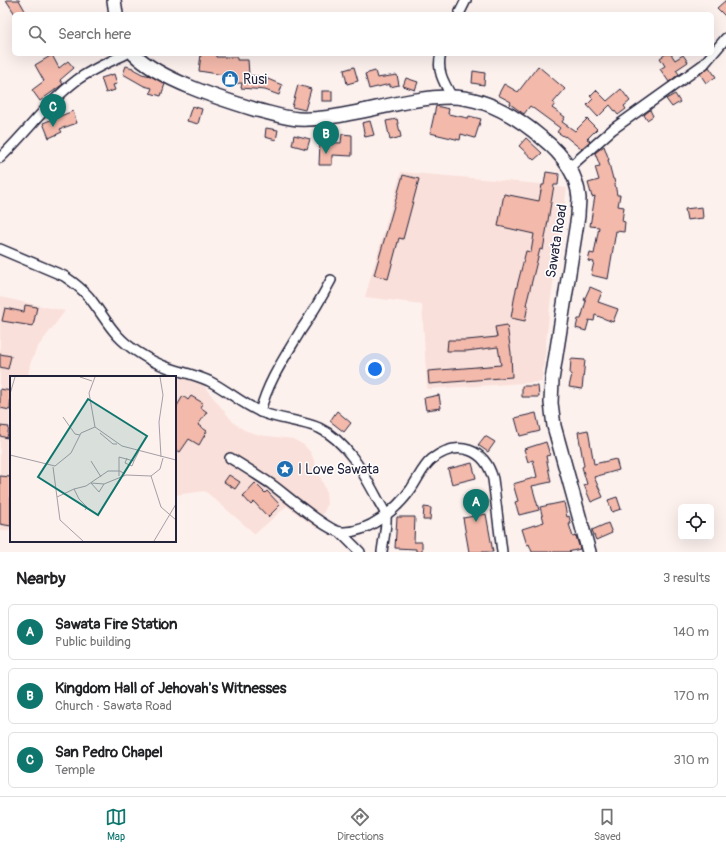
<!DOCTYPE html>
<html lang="en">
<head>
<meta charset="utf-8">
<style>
	:root { --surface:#fff; --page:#f6f6f6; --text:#202124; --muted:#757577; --line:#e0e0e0; --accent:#0f766e }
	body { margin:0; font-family:Pangolin,sans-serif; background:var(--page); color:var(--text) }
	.controls { position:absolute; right:12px; bottom:12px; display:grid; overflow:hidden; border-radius:6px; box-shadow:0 4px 16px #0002 }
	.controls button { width:36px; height:36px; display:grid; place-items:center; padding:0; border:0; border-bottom:1px solid var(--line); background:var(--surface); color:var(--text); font:20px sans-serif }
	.you { position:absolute; left:375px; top:369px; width:14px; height:14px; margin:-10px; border:3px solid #fff; border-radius:50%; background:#1a73e8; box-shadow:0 0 0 6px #1a73e833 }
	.badge { display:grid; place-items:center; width:26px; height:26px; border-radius:50%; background:var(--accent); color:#fff; font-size:13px; font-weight:700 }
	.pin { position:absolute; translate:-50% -33px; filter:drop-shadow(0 1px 2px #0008) }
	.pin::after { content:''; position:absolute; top:21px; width:14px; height:12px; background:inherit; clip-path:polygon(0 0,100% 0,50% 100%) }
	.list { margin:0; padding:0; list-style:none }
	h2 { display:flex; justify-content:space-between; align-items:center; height:52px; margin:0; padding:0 16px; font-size:17px }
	h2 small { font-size:13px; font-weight:400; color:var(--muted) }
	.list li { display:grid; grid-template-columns:26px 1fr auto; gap:12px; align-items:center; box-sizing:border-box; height:56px; margin:0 8px 8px; padding:0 8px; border:1px solid var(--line); border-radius:6px }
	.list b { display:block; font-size:15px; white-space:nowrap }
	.list p { margin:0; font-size:13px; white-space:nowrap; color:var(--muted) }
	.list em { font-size:13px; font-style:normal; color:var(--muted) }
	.icon { flex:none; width:22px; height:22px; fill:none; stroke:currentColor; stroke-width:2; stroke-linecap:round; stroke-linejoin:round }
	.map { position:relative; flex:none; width:726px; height:552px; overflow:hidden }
	.search { position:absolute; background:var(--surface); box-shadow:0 4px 16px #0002; left:12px; right:12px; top:12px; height:44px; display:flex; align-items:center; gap:10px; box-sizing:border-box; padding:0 14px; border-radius:6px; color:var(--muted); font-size:15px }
	.sheet { height:244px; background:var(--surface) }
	nav { display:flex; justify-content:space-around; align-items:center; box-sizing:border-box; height:56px; border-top:1px solid var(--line); background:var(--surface); font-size:11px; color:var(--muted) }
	nav a { display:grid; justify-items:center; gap:2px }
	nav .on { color:var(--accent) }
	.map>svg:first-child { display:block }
	.built { fill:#fae0da }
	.building { fill:#f3b9ab; stroke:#22223b }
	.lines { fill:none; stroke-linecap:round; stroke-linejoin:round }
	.minor-casing { stroke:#22223b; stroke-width:12 }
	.secondary-casing { stroke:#22223b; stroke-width:16 }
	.minor { stroke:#fff; stroke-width:9 }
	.secondary { stroke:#fff; stroke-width:13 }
	.labels { text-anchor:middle; stroke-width:3; stroke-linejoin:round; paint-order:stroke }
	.poi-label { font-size:14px; fill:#22223b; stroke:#fff; text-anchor:start }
	.street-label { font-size:14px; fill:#22223b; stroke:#fff }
	.inset-road { fill:none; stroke:#a59ea6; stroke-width:1 }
	.view { fill:#0f766e; fill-opacity:0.15; stroke:#0f766e; stroke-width:2 }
	.inset-edge { fill:none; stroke:#22223b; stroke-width:2 }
</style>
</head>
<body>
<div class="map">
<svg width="726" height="552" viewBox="0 0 726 552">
	<rect width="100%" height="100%" fill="#fdf1ee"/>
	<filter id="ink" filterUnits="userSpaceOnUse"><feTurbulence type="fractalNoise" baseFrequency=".025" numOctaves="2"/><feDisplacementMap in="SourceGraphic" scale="8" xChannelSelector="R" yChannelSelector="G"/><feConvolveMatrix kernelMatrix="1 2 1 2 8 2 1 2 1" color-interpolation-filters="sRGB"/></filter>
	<g filter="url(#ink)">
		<g class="built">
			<path d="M401,172L541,184L567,188L550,305L542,382L427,389L422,304L365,297Z"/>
			<path d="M0,297L65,311L37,348L30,364L28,377H11V531L0,530Z"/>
			<path d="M171,372L203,385L234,423L244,430L259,435L293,439L304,445L311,453L326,491L327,504L323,515L316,528L287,506L255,534L205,491L175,495V377H168Z"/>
		</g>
		<g class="building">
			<path d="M6,0H19L27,14H15Z"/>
			<path d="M726,0V17L717,8Z"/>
			<path d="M201,54H216V57H237V60H248L249,75L263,77L282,85L279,95L265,90L241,88L242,83L224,84V75L199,71Z"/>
			<path d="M666,54H671L675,60L683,55L688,62L676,70L679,74L669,82L660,69L665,66L660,58Z"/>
			<path d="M52,55L59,68L68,61L74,68L60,80L63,84L40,101L32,90L44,81L35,65Z"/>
			<path d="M126,66L133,68V69L142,74L151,76L165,84L161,96L150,93L152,88L144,86L123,74Z"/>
			<path d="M538,66L565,89L553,103L555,104L552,108L565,117L562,122L575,131L587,119L597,129L587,139L590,141L581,149L565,136V137L557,132L560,128L530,106L524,114L510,104L511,102L498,95L504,84L518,92Z"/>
			<path d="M354,67L358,81L347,84L344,70Z"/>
			<path d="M709,67L716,77L706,83L700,74Z"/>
			<path d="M375,71L377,78L397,75L399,85L390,87V84L369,89L365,74Z"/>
			<path d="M473,71L485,73L484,85L472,83Z"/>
			<path d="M114,74L117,84L113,85L115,90L106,93L101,78Z"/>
			<path d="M406,78L418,82L415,90L403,86Z"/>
			<path d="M298,85L311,89L305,110L292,107Z"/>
			<path d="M621,89L630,101L624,106L626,109L618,115L610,105L598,117L587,105L593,99L590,96L596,90L607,101Z"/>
			<rect x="322" y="91" width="10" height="10"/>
			<path d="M675,94L680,102L672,107L666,99Z"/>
			<path d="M192,106L202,109L198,124L187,121Z"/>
			<path d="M436,106L449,109L448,114L468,118L469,116L481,119L475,138L461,134L460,140L430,133Z"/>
			<path d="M650,110L653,116L647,120L644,115Z"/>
			<path d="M73,111L77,123L60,129L62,132L49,138L43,123Z"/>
			<path d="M397,119L401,137L390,140L386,121Z"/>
			<path d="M370,121L374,135L365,137L362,123Z"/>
			<path d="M266,128L278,130L276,140L265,137Z"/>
			<path d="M342,134L352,135V156L332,155V165H319L320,142L341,143Z"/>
			<path d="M294,135L310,139L307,149L292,145Z"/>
			<path d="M526,138L542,153L534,160L519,146Z"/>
			<path d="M604,146L609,160H608L613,179H614L617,195H620L618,206L624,207L622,221L625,222L624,232L616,231L608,279L591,275L594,262L588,261L590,253L594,254L599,227L590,226L595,196L592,197L588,183L599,180L595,167L600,166L595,153Z"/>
			<path d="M546,172L559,174L558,185H554L543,250L540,249L526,305H528L525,321L511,318L515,294L526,251L531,252L534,234L498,226L504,194L539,201L542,185H544Z"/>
			<path d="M403,175L419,179L403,239L399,238L388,279L374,275Z"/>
			<path d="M702,207L703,218L687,220L685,209Z"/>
			<path d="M590,287L602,292L598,302L618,309L613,322L595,315L594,321L589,320L586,331L576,328L578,319H581L586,301L584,300Z"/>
			<path d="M25,305L37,307L33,326L2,321L5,308L24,312Z"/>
			<path d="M507,325L511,353L512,377L429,384L428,371L501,365L498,347L467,351H447L448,340H467L497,337L495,327Z"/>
			<path d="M0,354L11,356L8,369L0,367Z"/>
			<path d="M571,359L585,360L582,389L569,387L572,374H570Z"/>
			<path d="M522,386H538L539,397H522Z"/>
			<path d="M0,389L11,391L10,410L0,408Z"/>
			<path d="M439,395L441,408L426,410L424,398Z"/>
			<path d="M183,396L188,400L191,396L203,403L200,407L207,412L198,425L207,431L199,445L189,439L180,452L175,449V409Z"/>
			<path d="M337,411L351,423L344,432L330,421Z"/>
			<path d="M536,413L540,431L520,436L515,418Z"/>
			<path d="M0,426L9,427L7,438L0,436Z"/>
			<path d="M588,430L594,464L616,459L619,470L594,477L603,497L591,502L584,485L587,484L582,467L584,466L578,432Z"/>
			<path d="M485,436L495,442L488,452L478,445Z"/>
			<path d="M546,442L550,455L546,456L551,482L532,486L539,510L519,515L515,502L518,501L513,484L537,477L533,460L528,462L524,449Z"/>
			<path d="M472,463L476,478L452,484L448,469Z"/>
			<path d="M229,475L240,482L235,489L224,482Z"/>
			<path d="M0,476L11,477V526L0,524Z"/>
			<path d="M255,483L265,493L267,491L280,505L268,517L254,502L251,505L243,496Z"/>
			<path d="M617,497L621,509L612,512L608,500Z"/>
			<path d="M564,502L567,517L569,516L571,524H569L573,537L576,536L580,549L568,552H532L529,544L527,545L522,529L544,522L540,507Z"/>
			<path d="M424,507L431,508L430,520H423Z"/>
			<path d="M486,514L493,552H469L463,518Z"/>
			<path d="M397,517H415L414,542H422V552H416V549L395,548Z"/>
			<path d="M608,523L612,533L596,540L592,530Z"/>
		</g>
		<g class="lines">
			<g class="minor-casing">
				<g id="minor">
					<path d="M459,14L466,0"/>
					<path d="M441,54C436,70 444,83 452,97"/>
					<path d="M0,158C26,133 48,102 77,80C92,69 109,62 126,54"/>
					<path d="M570,167L613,129L704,64L726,38"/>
					<path d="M0,249L64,276C73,282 82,289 89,297C107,320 113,337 139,353C148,359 158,364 169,368C182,372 196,375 209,381C227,390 242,404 261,412C280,420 300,420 319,428C347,441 364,474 378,500C380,504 385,511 386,516C387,525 383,542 382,552"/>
					<path d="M260,412C268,381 285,357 301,330C312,314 322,297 331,280"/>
					<path d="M230,458C244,466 257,475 271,484C285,494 327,531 341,532C368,534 397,509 411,489C418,479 423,466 432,459C458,439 485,449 493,479L502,552"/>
					<path d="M340,532L360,552"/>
				</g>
			</g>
			<g class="secondary-casing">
				<g id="secondary">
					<path d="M114,0L116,14"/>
					<path d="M134,54C160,80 221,99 257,110C270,113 284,118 298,119C318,120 338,116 358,112C388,106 419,97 450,97C485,97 516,116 542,138C561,153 577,173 579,198C579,204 578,210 578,216L552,380L551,403L554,426L589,552"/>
				</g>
			</g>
			<use href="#minor" class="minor"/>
			<use href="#secondary" class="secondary"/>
		</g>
	</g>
	<defs>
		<g id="shop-disc" transform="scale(0.9)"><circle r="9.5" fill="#1f6fb2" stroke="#fff"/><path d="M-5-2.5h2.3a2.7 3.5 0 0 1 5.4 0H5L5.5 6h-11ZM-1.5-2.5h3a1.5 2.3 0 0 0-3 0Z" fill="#fff"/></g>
		<g id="sight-disc" transform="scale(0.9)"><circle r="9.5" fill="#1f6fb2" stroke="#fff"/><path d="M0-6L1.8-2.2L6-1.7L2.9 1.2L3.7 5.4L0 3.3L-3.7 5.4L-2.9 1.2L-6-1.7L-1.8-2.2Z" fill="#fff"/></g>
	</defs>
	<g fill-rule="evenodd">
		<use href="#shop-disc" x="230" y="79"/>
		<use href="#sight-disc" x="285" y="469"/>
	</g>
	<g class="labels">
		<g class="poi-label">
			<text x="243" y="84">Rusi</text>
			<text x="298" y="474">I Love Sawata</text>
		</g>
		<g class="street-label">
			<text transform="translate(556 241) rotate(-81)" y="5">Sawata Road</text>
		</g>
	</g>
	<g transform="translate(10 376)">
		<rect width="166" height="166" fill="#fdf1ee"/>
		<path class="inset-road" d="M70,1L82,5M85,1L79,17L85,51M150,1L153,19L149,46L151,81M0,18L5,1M53,41L65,58L70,59M90,57L103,68H107M0,79L45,90L61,77L71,57L85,51L112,70L166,84M117,82L115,87L122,90L124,85M81,85L91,101M43,91L50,144L73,165M109,100V81L124,85L129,75M141,100L151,131L166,144M81,107L94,108L116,99L141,100L150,93L153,82M81,107L89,116L94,108M64,113L69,123L77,131L75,134M47,121L64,113L76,110L98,95H110L115,98M144,165L166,128"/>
		<path class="view" d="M78,23L137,60L88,139L28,101Z"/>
		<rect width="166" height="166" class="inset-edge"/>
	</g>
</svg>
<div class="controls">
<button><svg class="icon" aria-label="locate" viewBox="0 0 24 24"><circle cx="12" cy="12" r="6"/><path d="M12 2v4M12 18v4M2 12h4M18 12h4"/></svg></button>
</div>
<div class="you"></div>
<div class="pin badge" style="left:476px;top:522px">A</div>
<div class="pin badge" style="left:326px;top:154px">B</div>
<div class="pin badge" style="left:53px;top:127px">C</div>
<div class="search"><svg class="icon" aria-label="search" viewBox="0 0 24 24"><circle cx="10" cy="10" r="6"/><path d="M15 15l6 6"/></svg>Search here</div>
</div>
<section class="sheet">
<h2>Nearby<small>3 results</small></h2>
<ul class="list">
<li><span class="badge">A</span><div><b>Sawata Fire Station</b><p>Public building</p></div><em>140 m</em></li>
<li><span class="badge">B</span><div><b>Kingdom Hall of Jehovah's Witnesses</b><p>Church · Sawata Road</p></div><em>170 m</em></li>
<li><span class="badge">C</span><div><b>San Pedro Chapel</b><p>Temple</p></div><em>310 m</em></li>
</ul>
</section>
<nav>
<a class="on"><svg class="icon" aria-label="map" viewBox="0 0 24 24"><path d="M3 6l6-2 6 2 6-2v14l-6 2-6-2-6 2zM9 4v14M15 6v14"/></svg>Map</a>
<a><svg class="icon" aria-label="directions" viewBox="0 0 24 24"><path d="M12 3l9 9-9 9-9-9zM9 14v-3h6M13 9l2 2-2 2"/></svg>Directions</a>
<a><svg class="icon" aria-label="saved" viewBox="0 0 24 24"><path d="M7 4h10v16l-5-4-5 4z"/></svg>Saved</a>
</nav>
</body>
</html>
